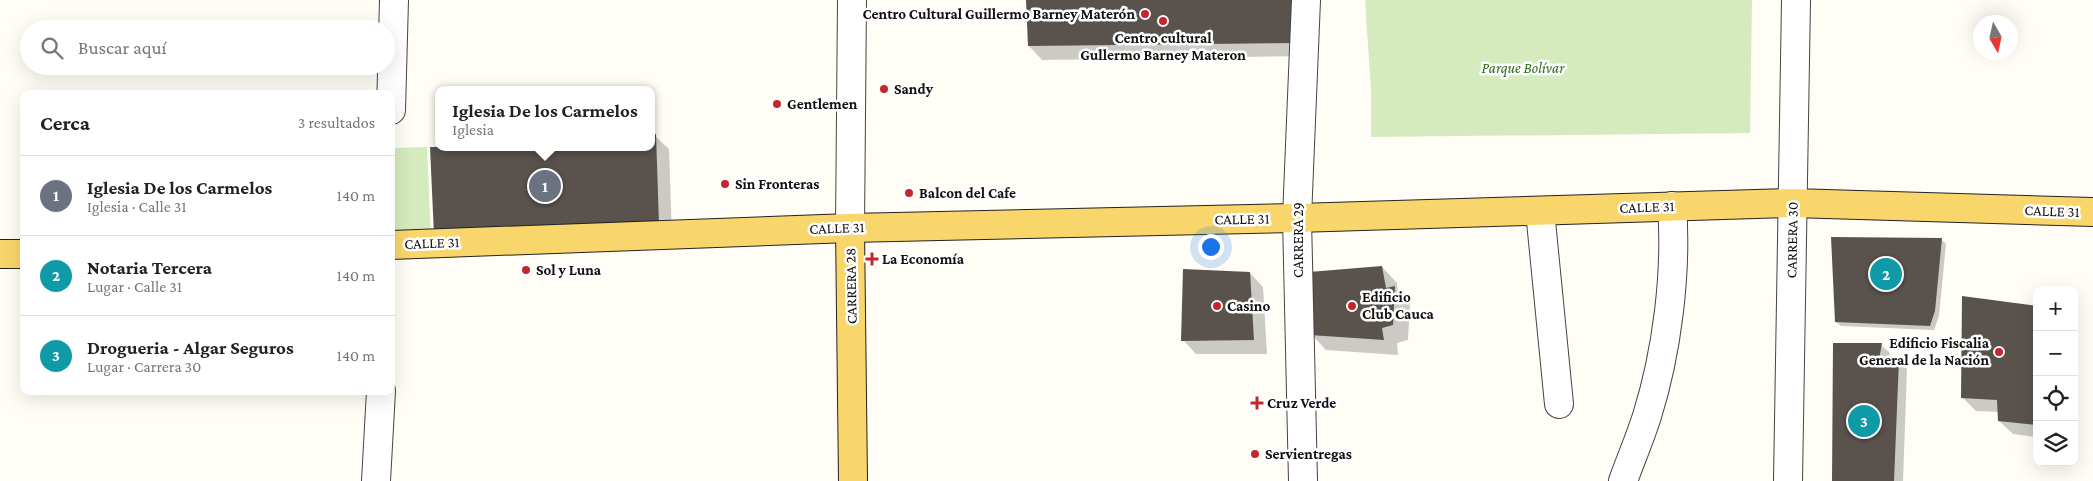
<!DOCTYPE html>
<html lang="es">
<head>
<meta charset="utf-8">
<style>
	:root { --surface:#fff; --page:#f2f2f2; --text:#222; --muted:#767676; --line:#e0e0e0; --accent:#b45309 }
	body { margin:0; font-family:"Crimson Pro",serif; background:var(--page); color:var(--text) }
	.controls { position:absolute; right:15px; bottom:15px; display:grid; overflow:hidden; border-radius:10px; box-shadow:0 5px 20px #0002 }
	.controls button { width:45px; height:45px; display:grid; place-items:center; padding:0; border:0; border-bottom:1px solid var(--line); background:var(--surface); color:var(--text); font:25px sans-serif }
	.compass { position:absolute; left:1973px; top:15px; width:45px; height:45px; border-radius:50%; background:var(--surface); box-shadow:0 5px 20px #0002; rotate:171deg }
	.you { position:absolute; left:1210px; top:246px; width:18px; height:18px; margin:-12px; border:4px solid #fff; border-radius:50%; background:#1a73e8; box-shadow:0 0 0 8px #1a73e833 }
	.badge { display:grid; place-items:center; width:32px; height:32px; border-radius:50%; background:var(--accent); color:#fff; font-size:16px; font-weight:700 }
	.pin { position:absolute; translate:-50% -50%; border:2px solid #fff; box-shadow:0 1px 5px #0006 }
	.popup { position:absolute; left:435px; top:86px; width:220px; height:65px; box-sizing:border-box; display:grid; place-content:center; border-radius:10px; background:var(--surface); filter:drop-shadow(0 1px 4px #0005); font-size:16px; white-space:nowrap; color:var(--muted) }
	.popup b { font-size:19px; color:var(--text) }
	.popup::after { content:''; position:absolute; left:50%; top:100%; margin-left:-10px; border:10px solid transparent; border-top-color:var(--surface) }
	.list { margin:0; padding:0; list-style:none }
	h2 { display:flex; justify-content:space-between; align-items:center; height:65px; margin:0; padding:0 20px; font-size:21px }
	h2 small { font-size:16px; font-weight:400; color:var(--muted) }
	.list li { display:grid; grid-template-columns:32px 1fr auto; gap:15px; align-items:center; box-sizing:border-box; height:80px; padding:0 20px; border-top:1px solid var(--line) }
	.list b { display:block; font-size:19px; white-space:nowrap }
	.list p { margin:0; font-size:16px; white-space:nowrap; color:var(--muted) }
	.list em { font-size:16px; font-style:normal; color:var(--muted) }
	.icon { flex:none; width:28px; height:28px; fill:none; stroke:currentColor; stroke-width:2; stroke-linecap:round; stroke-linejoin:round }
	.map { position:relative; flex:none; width:2093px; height:481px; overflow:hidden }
	.search { position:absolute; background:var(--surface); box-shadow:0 5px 20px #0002; left:20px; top:20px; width:375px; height:55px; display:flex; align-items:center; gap:12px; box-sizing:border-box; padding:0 18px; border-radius:28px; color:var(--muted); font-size:19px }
	.panel { position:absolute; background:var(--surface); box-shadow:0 5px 20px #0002; left:20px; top:90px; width:375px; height:305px; border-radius:10px }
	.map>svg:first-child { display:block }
	.green { fill:#d5ebbd }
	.shadow { fill:#0003 }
	.building { fill:#5a524d }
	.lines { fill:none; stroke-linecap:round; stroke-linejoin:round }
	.minor-casing { stroke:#444; stroke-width:30 }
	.major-casing { stroke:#222; stroke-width:30 }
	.minor { stroke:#fff; stroke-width:28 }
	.major { stroke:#f9d66b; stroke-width:28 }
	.poi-dot { fill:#c4262e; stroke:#fff; stroke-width:2 }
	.labels { text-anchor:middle; stroke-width:5; stroke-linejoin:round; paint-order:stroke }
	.poi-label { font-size:15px; font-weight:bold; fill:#111; stroke:#fff; text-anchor:start }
	.park-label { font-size:15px; font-style:italic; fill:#2f6b1f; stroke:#fff }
	.street-label { font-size:15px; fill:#111; stroke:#fff }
</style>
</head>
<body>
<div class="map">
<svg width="2093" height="481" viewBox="0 0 2093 481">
	<rect width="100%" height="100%" fill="#fffdf5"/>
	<g class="green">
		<path d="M1365,0H1752L1750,133L1371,137V90Z"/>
		<path d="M427,147L431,238L392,240L394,148Z"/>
	</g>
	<g class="shadow">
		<path d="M1028,0H1314L1311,56L1042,60L1029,46Z"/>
		<path d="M655,136L669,149L672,237L449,249L651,147Z"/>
		<path d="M1942,240L1946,244L1939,316L1934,330L1841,326L1836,322Z"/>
		<path d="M1382,267L1397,283L1398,292L1410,303L1408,340L1397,343L1398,355L1326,350L1311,334Z"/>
		<path d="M1250,273L1263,287L1267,354H1196L1183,340Z"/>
		<path d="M2037,307V437L2013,434L1999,421V412L1976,411L1962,397Z"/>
		<path d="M1881,345L1890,353L1888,361L1899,360L1907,369L1903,481H1833Z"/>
	</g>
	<g class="building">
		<path d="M1026,0H1300L1298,43L1028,46Z"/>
		<path d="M656,134L659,224L434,235L430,147H651V135Z"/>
		<path d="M1831,237L1942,238L1935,311L1930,326L1835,322Z"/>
		<path d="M1382,266L1386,288L1395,286L1393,325L1382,328L1384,340L1310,335L1309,272Z"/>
		<path d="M1183,269L1250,272L1254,340L1181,341Z"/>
		<path d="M1962,296L2037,306V425L1998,421L1997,400L1961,398Z"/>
		<path d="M1833,343H1882L1879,360L1899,359L1894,481H1832Z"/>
	</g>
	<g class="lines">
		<g class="minor-casing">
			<g id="minor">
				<path d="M391,110L394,0"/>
				<path d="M1540,211L1559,404"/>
				<path d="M850,228L852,0"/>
				<path d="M376,481L381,391"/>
				<path d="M1303,481L1297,218L1306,0"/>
				<path d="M1623,481C1631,459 1640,438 1647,416C1667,352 1677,273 1672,206"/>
				<path d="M1788,481L1796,0"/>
			</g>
		</g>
		<g class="major-casing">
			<g id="major">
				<path d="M850,228L853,481"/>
				<path d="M391,245L850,228L1297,218L1792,203L2093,212"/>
				<path d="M0,254H24"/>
			</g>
		</g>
		<use href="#minor" class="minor"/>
		<use href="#major" class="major"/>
	</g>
	<g class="poi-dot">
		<circle cx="1145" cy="14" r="5"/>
		<circle cx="1163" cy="21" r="5"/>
		<circle cx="884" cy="89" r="5"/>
		<circle cx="777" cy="104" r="5"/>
		<circle cx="725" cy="184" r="5"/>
		<circle cx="909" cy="193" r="5"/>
		<path d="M869.5 251.5h5v5h5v5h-5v5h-5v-5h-5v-5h5z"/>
		<circle cx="526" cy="270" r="5"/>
		<circle cx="1217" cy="306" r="5"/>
		<circle cx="1352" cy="306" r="5"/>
		<circle cx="1999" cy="352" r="5"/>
		<path d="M1254.5 395.5h5v5h5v5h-5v5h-5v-5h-5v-5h5z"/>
		<circle cx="1255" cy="454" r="5"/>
	</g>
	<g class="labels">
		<g class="poi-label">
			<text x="1135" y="19" text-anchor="end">Centro Cultural Guillermo Barney Materón</text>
			<text x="1163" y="43" text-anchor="middle">Centro cultural<tspan x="1163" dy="17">Gullermo Barney Materon</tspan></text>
			<text x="894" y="94">Sandy</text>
			<text x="787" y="109">Gentlemen</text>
			<text x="735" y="189">Sin Fronteras</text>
			<text x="919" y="198">Balcon del Cafe</text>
			<text x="882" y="264">La Economía</text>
			<text x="536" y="275">Sol y Luna</text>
			<text x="1362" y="302">Edificio<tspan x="1362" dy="17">Club Cauca</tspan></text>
			<text x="1227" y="311">Casino</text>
			<text x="1989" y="348" text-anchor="end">Edificio Fiscalia<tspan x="1989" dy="17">General de la Nación</tspan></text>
			<text x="1267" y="408">Cruz Verde</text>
			<text x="1265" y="459">Servientregas</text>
		</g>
		<g class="park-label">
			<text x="1523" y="73">Parque Bolívar</text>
		</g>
		<g class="street-label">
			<text transform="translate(1647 207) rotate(-2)" y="5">CALLE 31</text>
			<text transform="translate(2052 211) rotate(2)" y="5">CALLE 31</text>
			<text transform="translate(1242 219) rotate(-1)" y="5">CALLE 31</text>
			<text transform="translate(837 228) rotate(-2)" y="5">CALLE 31</text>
			<text transform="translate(1298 240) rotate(-90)" y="5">CARRERA 29</text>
			<text transform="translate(1792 240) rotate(-89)" y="5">CARRERA 30</text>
			<text transform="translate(432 243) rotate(-2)" y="5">CALLE 31</text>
			<text transform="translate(851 286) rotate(-91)" y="5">CARRERA 28</text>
		</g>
	</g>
</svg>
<div class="controls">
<button>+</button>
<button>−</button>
<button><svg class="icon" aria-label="locate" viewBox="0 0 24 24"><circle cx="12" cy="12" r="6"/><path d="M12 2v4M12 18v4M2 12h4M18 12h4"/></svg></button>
<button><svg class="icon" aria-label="layers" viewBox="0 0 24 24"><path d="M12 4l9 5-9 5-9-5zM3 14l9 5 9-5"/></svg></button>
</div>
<svg class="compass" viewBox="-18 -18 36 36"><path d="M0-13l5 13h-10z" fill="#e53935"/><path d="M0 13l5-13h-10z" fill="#767676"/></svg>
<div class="you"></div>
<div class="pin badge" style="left:545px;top:186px;background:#6b7280">1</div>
<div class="popup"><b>Iglesia De los Carmelos</b>Iglesia</div>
<div class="pin badge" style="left:1886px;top:274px;background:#0f9aa8">2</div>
<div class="pin badge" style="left:1864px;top:421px;background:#0f9aa8">3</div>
<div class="search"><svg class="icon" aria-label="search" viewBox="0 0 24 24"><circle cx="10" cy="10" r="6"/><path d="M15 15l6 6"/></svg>Buscar aquí</div>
<section class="panel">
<h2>Cerca<small>3 resultados</small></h2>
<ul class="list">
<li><span class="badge" style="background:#6b7280">1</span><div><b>Iglesia De los Carmelos</b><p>Iglesia · Calle 31</p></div><em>140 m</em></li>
<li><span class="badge" style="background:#0f9aa8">2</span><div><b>Notaria Tercera</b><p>Lugar · Calle 31</p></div><em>140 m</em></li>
<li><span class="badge" style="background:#0f9aa8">3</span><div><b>Drogueria - Algar Seguros</b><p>Lugar · Carrera 30</p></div><em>140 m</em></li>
</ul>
</section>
</div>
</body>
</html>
